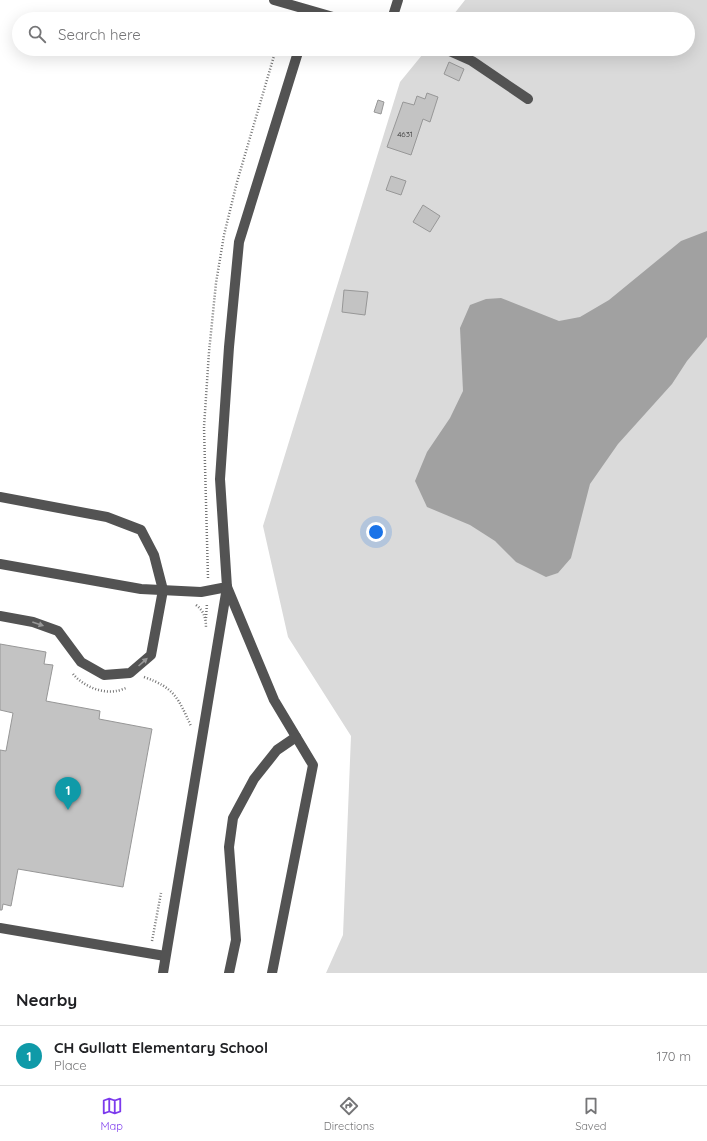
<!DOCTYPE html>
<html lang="en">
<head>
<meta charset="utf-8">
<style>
	:root { --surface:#fff; --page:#f2f2f2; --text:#202124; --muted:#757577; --line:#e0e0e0; --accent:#7c3aed }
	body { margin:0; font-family:Quicksand,sans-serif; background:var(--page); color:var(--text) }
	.you { position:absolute; left:376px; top:532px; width:14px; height:14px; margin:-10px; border:3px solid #fff; border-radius:50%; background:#1a73e8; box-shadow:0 0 0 6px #1a73e833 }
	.badge { display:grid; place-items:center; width:26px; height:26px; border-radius:50%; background:var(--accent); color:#fff; font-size:13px; font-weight:700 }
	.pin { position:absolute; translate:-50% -33px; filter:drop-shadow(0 1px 2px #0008) }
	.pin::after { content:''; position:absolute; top:21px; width:14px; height:12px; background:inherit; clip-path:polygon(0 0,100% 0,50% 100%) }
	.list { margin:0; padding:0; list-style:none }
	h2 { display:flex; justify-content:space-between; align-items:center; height:52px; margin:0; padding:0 16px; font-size:17px }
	h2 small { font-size:13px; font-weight:400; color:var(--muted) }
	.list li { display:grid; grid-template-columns:26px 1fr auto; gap:12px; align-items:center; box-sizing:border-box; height:60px; padding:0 16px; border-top:1px solid var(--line) }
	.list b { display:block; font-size:15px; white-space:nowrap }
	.list p { margin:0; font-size:13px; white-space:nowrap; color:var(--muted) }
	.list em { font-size:13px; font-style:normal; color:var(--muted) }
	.icon { flex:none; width:22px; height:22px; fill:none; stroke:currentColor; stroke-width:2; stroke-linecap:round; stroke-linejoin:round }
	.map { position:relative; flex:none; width:707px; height:973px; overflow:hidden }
	.search { position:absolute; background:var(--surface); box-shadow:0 4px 16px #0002; left:12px; right:12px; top:12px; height:44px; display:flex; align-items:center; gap:10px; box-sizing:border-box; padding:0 14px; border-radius:22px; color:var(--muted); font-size:15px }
	.sheet { height:112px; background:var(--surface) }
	nav { display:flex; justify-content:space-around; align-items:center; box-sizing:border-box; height:56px; border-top:1px solid var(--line); background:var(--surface); font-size:11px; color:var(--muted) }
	nav a { display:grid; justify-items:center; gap:2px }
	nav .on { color:var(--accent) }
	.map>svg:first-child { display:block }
	.green { fill:#dadada }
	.water { fill:#a1a1a1 }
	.building { fill:#c3c3c3; stroke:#979797 }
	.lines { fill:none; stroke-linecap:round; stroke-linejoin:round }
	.path { stroke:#757575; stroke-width:2.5; stroke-dasharray:1 2; stroke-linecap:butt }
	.minor { stroke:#535353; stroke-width:10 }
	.oneway { fill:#989898 }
	.labels { text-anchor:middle; stroke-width:4; stroke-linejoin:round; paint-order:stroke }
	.number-label { font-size:8px; fill:#313131 }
</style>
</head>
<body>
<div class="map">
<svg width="707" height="973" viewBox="0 0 707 973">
	<rect width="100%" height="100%" fill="#fff"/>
	<path class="green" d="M465,0H707V973H326L343,935L351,736L288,637L263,526L400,82L427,49H688V19H450Z"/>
	<path class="water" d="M707,231V337L687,361L672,384L618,444L590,484L571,558L558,573L546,577L516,562L495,541L470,525L427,507L415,481L427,452L450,418L463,391L460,328L470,305L486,299L501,298L559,321L580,317L609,300L681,241Z"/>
	<g class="building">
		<path d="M449,62L464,69L459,81L444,74Z"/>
		<path d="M427,93L438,97L430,122L423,119L411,155L387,147L403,102L414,105L417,96L425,99Z"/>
		<path d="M378,100L384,102L381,114L374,112Z"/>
		<path d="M391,176L406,181L401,195L386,190Z"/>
		<path d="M423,205L440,216L430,232L413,222Z"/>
		<path d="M344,290L368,292L365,315L342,312Z"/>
		<path d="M0,644L46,652L44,664L53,665L46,701L100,711L99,719L152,729L123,887L18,869L11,906L3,904L2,910H0V750L6,751L13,713L0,710Z"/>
	</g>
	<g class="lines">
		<g class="path">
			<path d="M278,14L281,19"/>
			<path d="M208,578L204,427L209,352L216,283L224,235L237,182L276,49"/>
			<path d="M196,605C204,611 206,618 206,628"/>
			<path d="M206,618L207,603"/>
			<path d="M73,674C82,685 101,694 116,691C119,691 123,689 126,688"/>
			<path d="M144,677C175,688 178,698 191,726"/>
			<path d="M152,941L161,893"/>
		</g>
		<g class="minor">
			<path d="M274,0L340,19"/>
			<path d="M392,19L398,0"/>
			<path d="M445,49L472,61L528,99"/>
			<path d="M0,497L107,517L141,530L154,555L163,590L151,655L130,673L104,675L81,662L58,631L33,622L0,616"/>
			<path d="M0,564L141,589L201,592L227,587L220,479L229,347L239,242L299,49"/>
			<path d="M227,587L274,700L313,765L272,973"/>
			<path d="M0,928L165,956"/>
			<path d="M163,973L227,587"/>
			<path d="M229,973L236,940L229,847L233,818L254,779L277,750L296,737"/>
		</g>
	</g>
	<defs><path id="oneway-solid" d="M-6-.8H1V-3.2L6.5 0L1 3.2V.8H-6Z"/></defs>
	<g class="oneway">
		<use href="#oneway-solid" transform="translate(38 624) rotate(19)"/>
		<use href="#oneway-solid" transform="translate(143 662) rotate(-42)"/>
	</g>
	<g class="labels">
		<g class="number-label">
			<text x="405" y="137">4631</text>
		</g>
	</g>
</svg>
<div class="you"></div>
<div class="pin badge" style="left:68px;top:810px;background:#0f9aa8">1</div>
<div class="search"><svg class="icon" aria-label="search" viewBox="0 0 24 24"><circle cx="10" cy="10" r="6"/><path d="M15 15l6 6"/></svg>Search here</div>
</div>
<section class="sheet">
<h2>Nearby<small></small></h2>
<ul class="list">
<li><span class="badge" style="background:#0f9aa8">1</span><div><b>CH Gullatt Elementary School</b><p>Place</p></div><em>170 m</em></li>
</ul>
</section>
<nav>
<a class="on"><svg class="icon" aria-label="map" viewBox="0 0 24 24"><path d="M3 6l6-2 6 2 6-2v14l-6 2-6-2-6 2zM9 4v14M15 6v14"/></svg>Map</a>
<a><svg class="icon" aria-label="directions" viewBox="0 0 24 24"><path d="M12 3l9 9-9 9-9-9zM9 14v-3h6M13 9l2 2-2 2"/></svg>Directions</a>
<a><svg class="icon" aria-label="saved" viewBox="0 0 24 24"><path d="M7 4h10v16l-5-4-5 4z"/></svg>Saved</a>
</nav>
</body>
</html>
